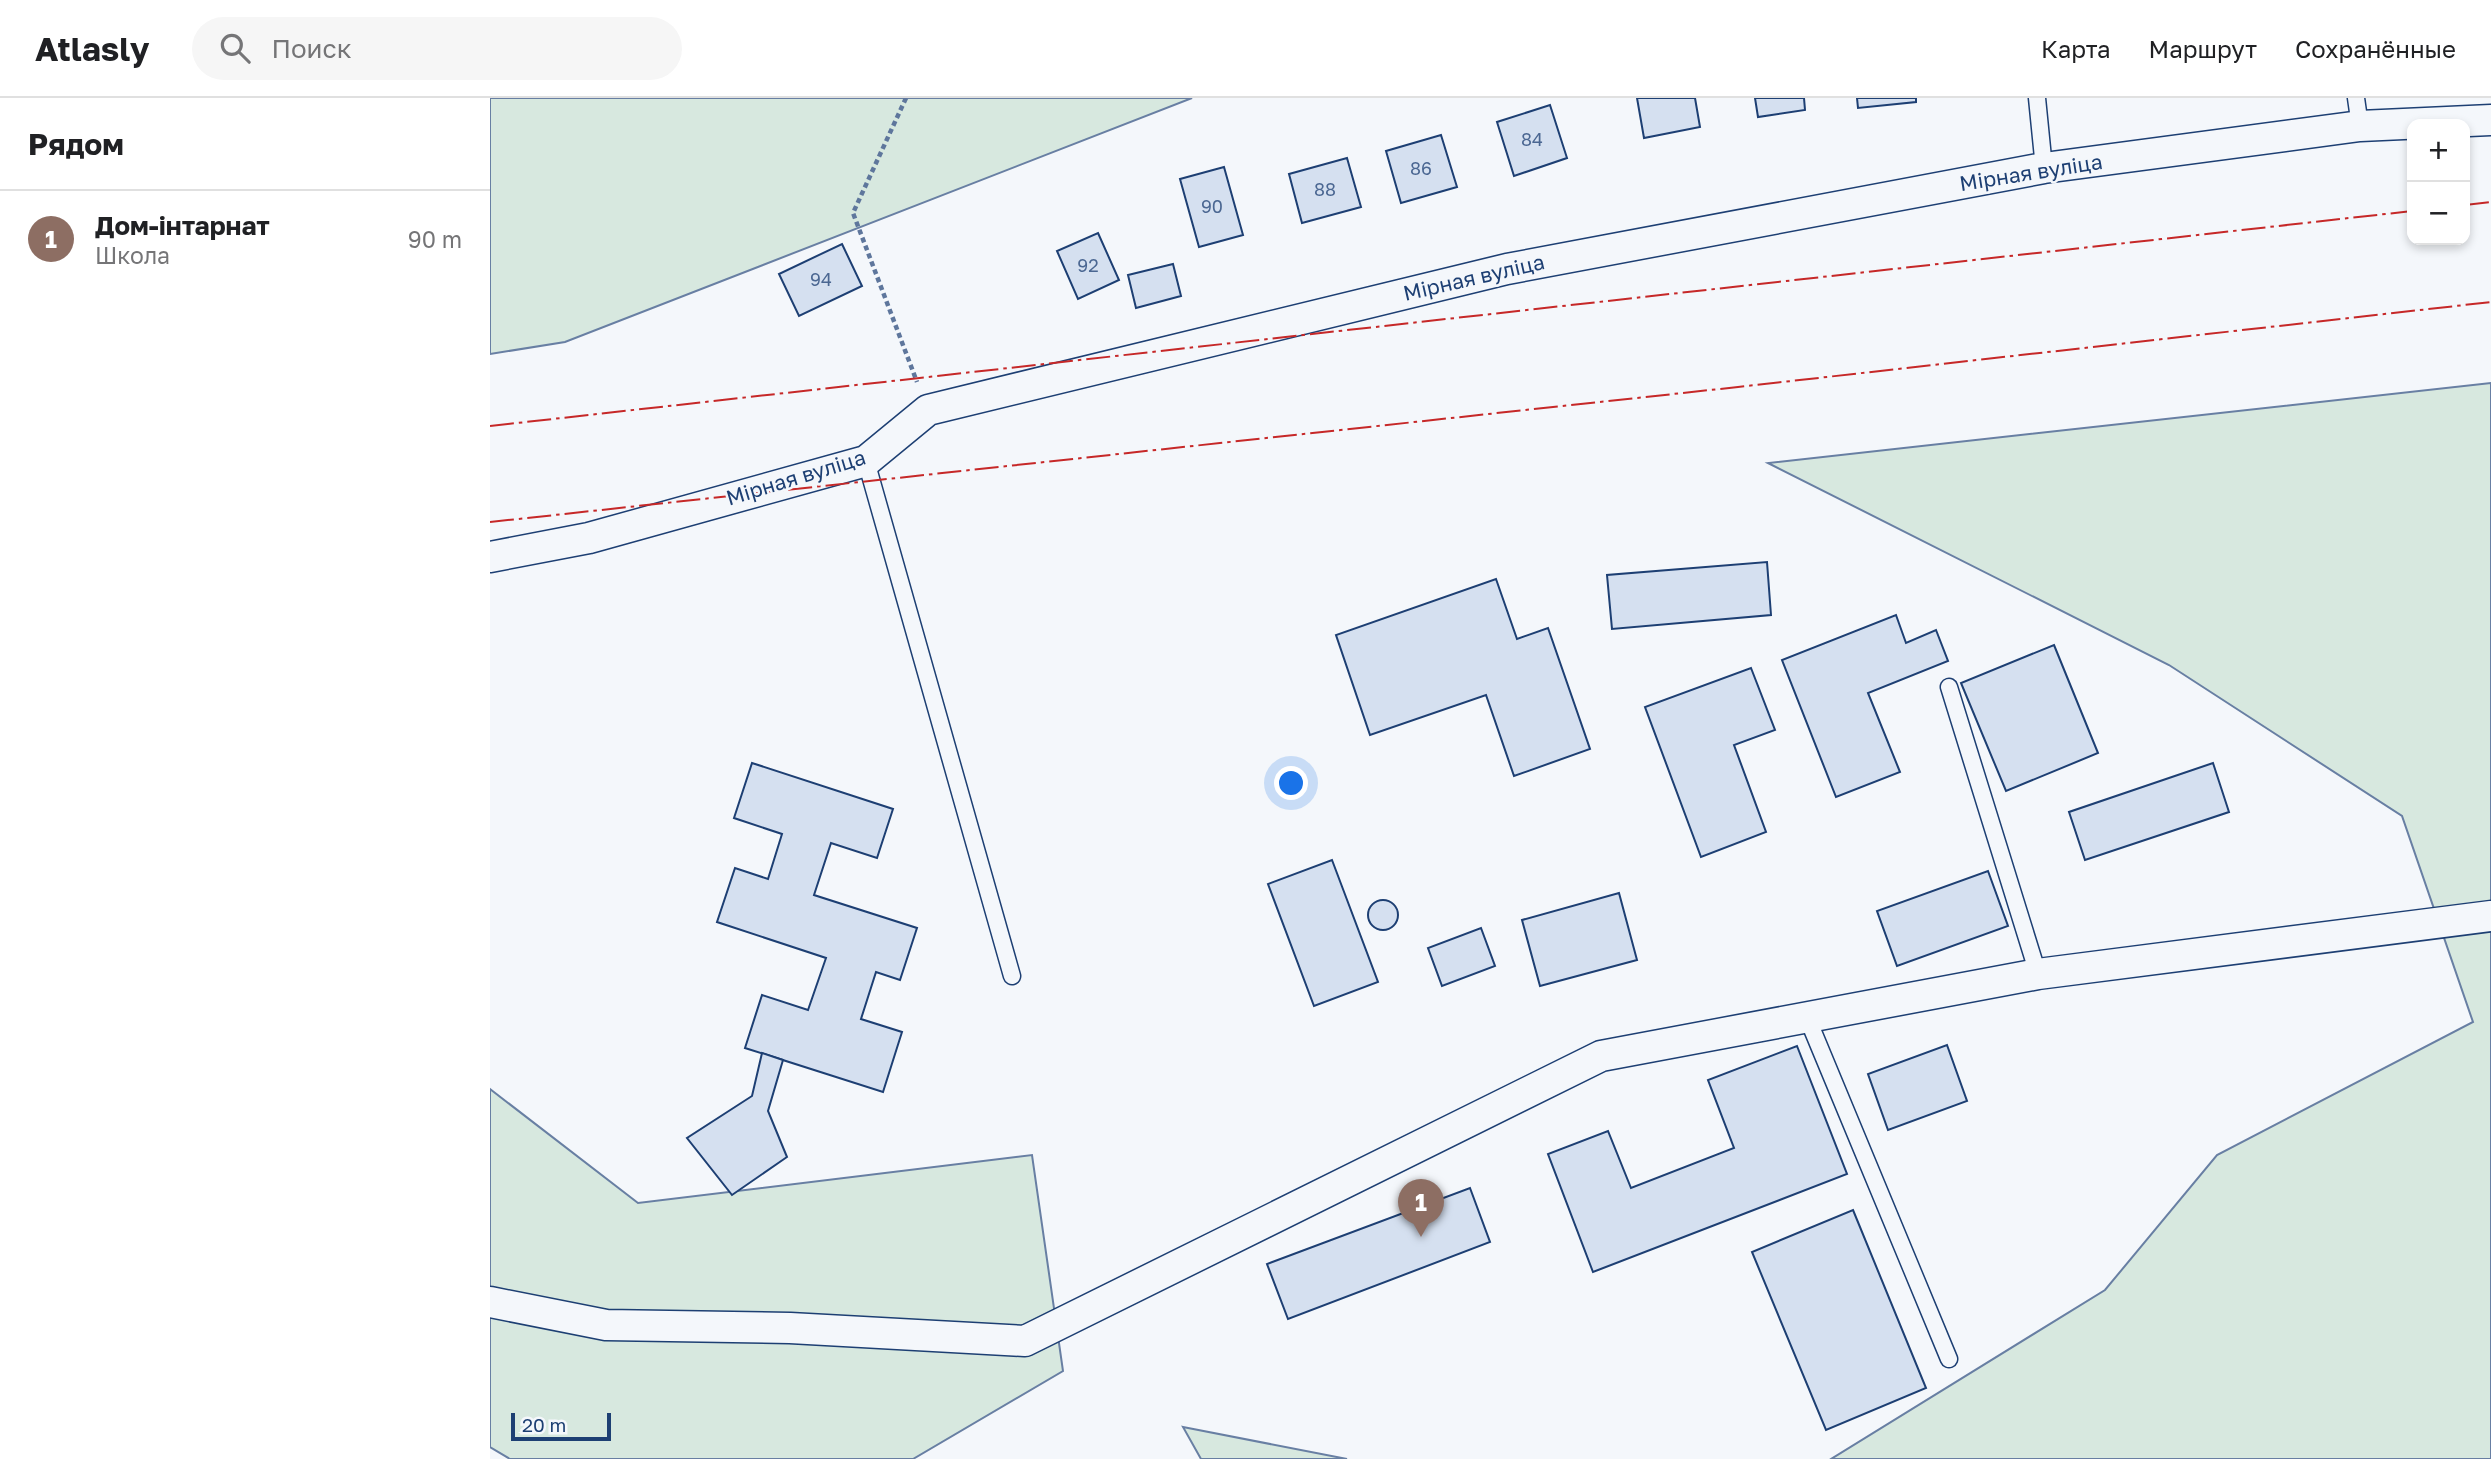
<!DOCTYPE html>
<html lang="ru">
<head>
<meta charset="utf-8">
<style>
	:root { --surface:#fff; --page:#f6f6f6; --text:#202124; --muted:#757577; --line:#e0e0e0; --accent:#111827 }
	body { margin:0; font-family:"Golos Text",sans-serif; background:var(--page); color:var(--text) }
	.controls { position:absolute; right:21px; top:21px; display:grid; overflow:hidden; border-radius:14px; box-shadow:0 4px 10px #0003 }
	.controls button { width:63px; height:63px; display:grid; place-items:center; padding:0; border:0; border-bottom:2px solid var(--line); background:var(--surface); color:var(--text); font:35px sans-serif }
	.scale { position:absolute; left:21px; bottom:18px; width:100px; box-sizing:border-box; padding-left:7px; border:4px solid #1d3f73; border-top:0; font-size:19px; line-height:24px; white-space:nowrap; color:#1d3f73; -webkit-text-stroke:5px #f4f7fb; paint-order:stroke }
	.you { position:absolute; left:802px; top:686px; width:24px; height:24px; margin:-18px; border:5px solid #fff; border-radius:50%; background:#1a73e8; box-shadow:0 0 0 10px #1a73e833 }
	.badge { display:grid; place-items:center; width:46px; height:46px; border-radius:50%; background:var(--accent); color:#fff; font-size:23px; font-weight:700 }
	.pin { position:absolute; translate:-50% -58px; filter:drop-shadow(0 2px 4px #0008) }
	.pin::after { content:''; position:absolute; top:37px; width:24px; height:21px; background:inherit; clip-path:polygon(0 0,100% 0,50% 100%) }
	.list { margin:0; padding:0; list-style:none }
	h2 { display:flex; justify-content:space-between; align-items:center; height:91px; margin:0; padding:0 28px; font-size:30px }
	h2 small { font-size:23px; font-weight:400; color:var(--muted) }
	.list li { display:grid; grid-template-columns:46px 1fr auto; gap:21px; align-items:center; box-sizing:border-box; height:98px; padding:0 28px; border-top:2px solid var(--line) }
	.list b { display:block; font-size:26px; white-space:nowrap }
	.list p { margin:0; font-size:23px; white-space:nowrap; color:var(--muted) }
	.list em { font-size:23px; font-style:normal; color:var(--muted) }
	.icon { flex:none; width:38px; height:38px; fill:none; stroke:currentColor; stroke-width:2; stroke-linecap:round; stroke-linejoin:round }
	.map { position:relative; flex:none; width:2001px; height:1361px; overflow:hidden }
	header { display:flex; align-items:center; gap:42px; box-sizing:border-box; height:98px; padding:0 35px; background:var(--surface); border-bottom:2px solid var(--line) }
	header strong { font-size:33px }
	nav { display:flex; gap:38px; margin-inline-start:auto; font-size:24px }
	.search { width:490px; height:63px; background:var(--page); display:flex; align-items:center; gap:18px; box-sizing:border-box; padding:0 24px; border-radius:38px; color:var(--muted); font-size:26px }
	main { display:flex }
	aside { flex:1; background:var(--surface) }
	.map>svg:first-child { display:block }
	.green { fill:#d7e8df; stroke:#687fa3; stroke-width:2 }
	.building { fill:#d5e0f0; stroke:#1d3f73; stroke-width:2 }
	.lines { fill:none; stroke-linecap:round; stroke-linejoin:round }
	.lane-casing { stroke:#1d3f73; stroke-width:19 }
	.street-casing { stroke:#1d3f73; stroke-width:33 }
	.path { stroke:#5e769c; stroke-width:4.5; stroke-dasharray:5 3.5; stroke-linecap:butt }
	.lane { stroke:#f4f7fb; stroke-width:16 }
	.street { stroke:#f4f7fb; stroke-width:30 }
	.power { stroke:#c62828; stroke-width:2; stroke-dasharray:24 5 3.5 5; stroke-linecap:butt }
	.labels { text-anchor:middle; stroke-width:5; stroke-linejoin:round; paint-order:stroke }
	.number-label { font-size:18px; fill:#4b6792 }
	.street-label { font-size:21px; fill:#1d3f73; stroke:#f4f7fb }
</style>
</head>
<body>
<header>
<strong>Atlasly</strong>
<div class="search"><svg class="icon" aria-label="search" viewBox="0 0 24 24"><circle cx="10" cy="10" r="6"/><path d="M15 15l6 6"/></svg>Поиск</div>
<nav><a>Карта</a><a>Маршрут</a><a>Сохранённые</a></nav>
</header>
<main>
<aside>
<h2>Рядом<small></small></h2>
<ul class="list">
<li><span class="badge" style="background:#8d6e63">1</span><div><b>Дом-інтарнат</b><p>Школа</p></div><em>90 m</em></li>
</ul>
</aside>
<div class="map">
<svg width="2001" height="1361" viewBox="0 0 2001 1361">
	<rect width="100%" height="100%" fill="#f4f7fb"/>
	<g class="green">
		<path d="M0,0H702L75,244L0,256Z"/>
		<path d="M2001,285V1361H1341L1615,1192L1727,1057L1983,924L1912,718L1679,567L1278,365Z"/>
		<path d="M0,991L148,1105L542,1057L573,1273L423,1361H20L0,1349Z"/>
		<path d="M693,1329L857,1361H711Z"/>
	</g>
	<g class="building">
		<path d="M1147,0H1205L1210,29L1154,40Z"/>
		<path d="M1265,0H1314L1315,12L1268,19Z"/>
		<path d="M1367,0H1426V4L1368,10Z"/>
		<path d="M1060,7L1077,60L1024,78L1007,24Z"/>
		<path d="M951,37L967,89L911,105L896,53Z"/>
		<path d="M857,60L871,109L812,125L799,76Z"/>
		<path d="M734,69L753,137L709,149L690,81Z"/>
		<path d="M608,135L629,182L588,201L567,153Z"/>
		<path d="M352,146L372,188L309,218L289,176Z"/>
		<path d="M683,166L691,198L646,210L638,177Z"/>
		<path d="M1277,464L1281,517L1122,531L1117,477Z"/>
		<path d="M1006,481L1027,541L1058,530L1100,651L1024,678L996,597L880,637L846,537Z"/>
		<path d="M1406,517L1416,545L1446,532L1458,563L1378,595L1410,674L1346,699L1292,562Z"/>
		<path d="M1564,547L1608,655L1516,693L1471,585Z"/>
		<path d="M1261,570L1285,632L1244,647L1276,734L1211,759L1155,609Z"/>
		<path d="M262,665L403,711L387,760L341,745L324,797L427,830L410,882L386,874L371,921L412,934L393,994L255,950L272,897L318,912L336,860L227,824L245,770L278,781L292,736L244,720Z"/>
		<path d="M1723,665L1739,714L1595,762L1579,714Z"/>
		<path d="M842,762L888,884L824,908L778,786Z"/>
		<path d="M1498,773L1518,828L1407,868L1387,813Z"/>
		<path d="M1129,795L1147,862L1050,888L1032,822Z"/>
		<circle cx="893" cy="817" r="15"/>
		<path d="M991,830L1005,868L952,888L938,850Z"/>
		<path d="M1457,947L1477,1003L1398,1032L1378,976Z"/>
		<path d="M1307,948L1357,1076L1103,1174L1058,1056L1118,1033L1141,1090L1244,1050L1218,982Z"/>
		<path d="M272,955L293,962L278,1013L297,1059L242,1097L197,1040L262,998Z"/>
		<path d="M980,1090L1000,1144L798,1221L777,1166Z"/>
		<path d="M1363,1112L1436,1290L1336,1332L1262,1154Z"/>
	</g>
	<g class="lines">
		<g class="lane-casing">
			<g id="lane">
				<path d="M1547,0L1554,70"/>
				<path d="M1866,0L1870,28"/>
				<path d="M376,363L522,878"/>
				<path d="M1459,589L1548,876"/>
				<path d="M1317,919L1459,1261"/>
			</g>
		</g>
		<g class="street-casing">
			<g id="street">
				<path d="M0,459L99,440L376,363L438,312L1017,171L1554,70L1870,28L2001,22"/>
				<path d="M0,1204L116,1227L300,1230L535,1243L1111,958L1548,876L2001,818"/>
			</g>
		</g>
		<path class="path" d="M416,0L363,115L427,284"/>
		<use href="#lane" class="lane"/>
		<use href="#street" class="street"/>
		<g class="power">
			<path d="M1975,107L2001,104"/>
			<path d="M0,328L1922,113"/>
			<path d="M0,424L1248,289L2001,204"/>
		</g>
	</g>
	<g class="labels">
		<g class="number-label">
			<text x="1042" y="48">84</text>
			<text x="931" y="77">86</text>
			<text x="835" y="98">88</text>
			<text x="722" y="115">90</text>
			<text x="598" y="174">92</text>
			<text x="331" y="188">94</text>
		</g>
		<g class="street-label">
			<text transform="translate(1541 75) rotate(-9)" y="7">Мірная вуліца</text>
			<text transform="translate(984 180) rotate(-13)" y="7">Мірная вуліца</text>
			<text transform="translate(306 380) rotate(-17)" y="7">Мірная вуліца</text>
		</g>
	</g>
</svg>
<div class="controls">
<button>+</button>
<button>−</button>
</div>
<div class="scale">20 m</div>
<div class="you"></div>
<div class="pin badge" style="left:931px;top:1139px;background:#8d6e63">1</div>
</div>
</main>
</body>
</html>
